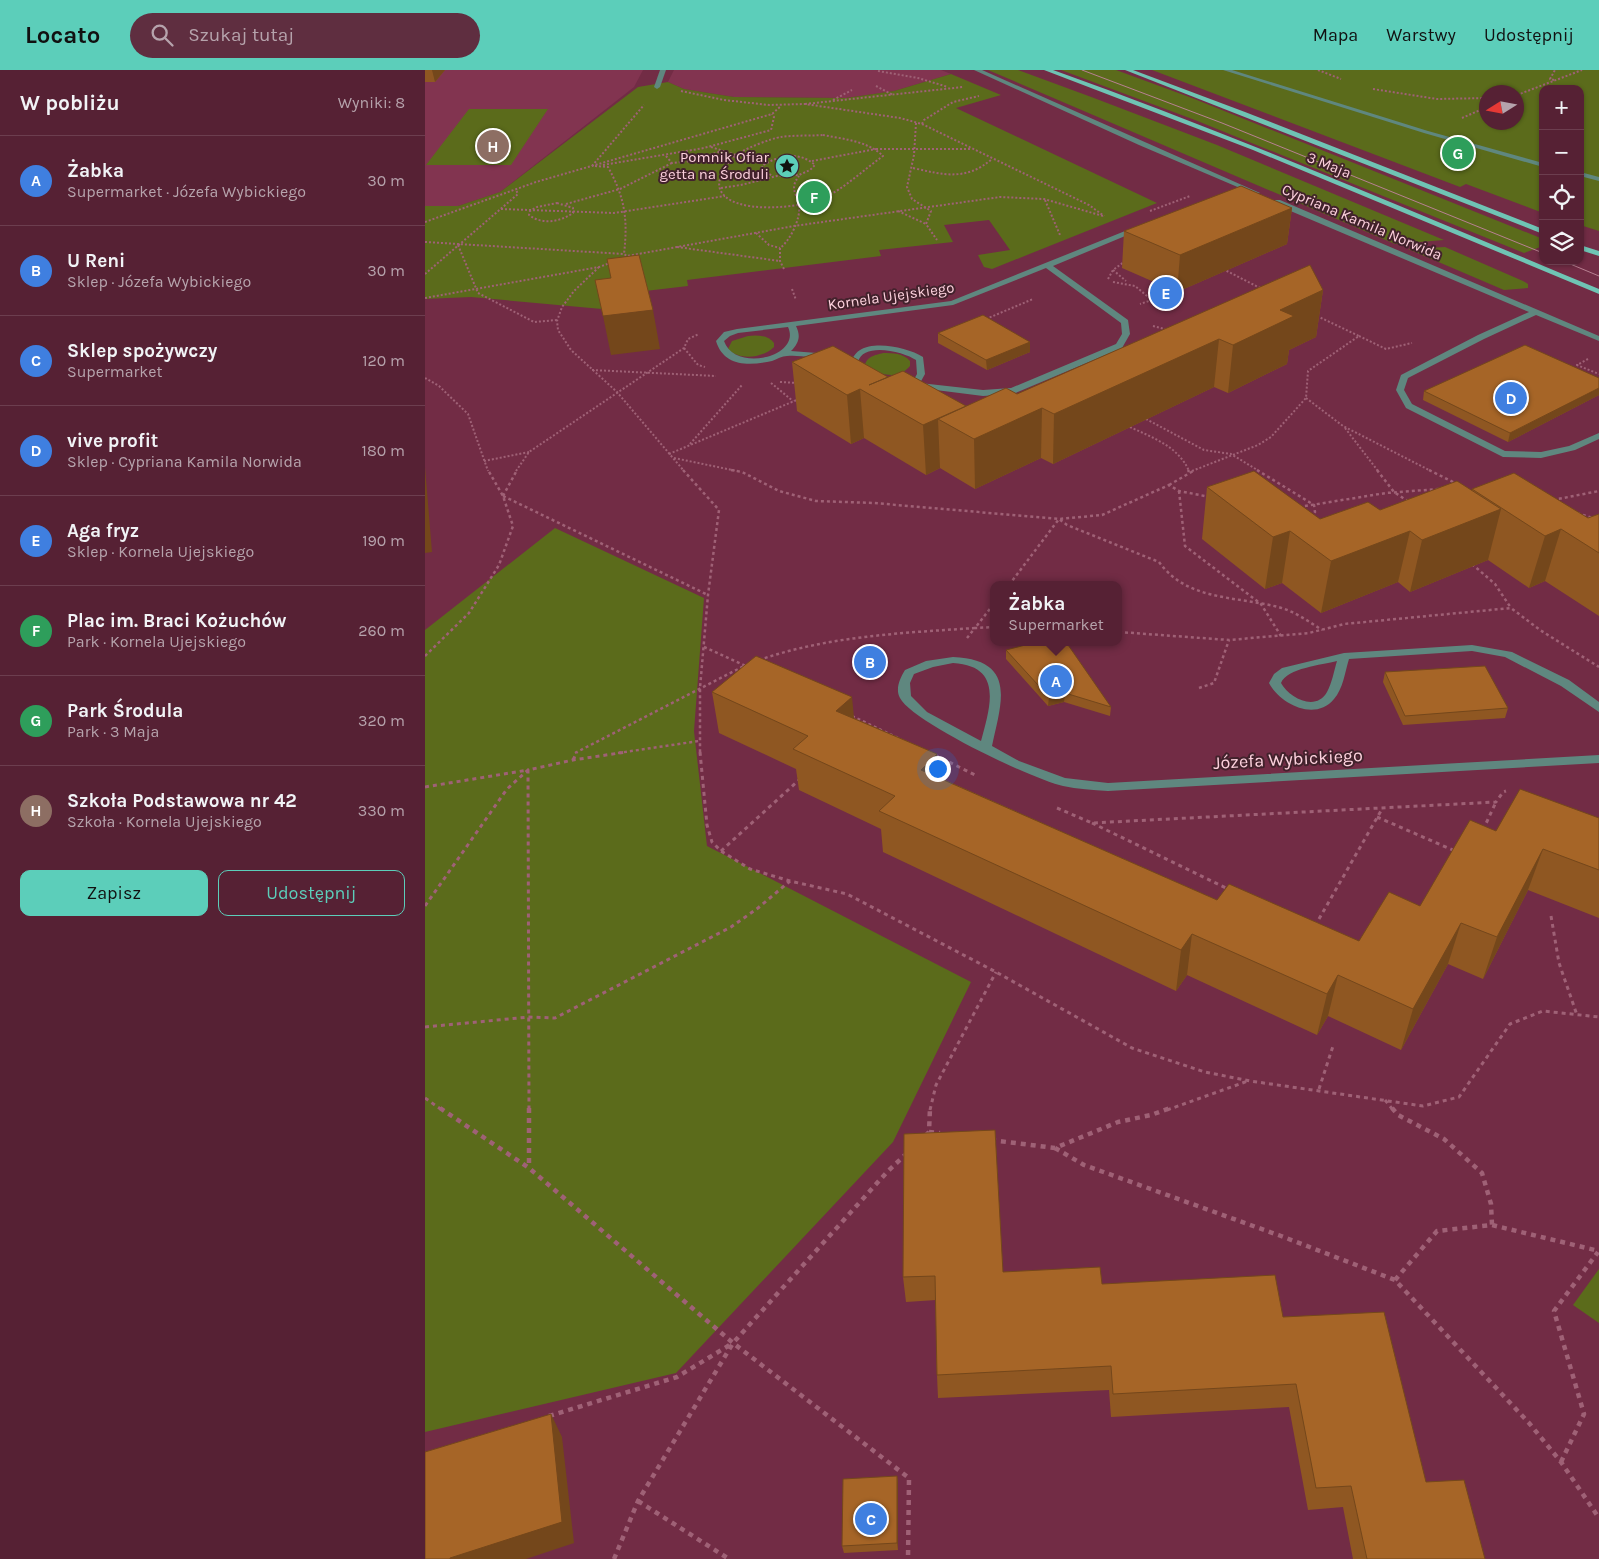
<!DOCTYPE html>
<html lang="pl">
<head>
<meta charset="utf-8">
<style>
	:root { --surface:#562134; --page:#5f2e40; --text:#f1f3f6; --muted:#b6a3ac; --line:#6c3e4f; --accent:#5cceba }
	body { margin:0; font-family:Karla,sans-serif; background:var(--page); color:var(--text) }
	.controls { position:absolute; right:15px; top:15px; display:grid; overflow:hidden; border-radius:10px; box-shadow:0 1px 4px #0004 }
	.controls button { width:45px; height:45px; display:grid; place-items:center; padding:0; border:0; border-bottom:1px solid var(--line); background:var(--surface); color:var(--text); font:25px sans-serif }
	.compass { position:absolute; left:1054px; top:15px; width:45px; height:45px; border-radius:50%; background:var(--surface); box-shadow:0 1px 4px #0004; rotate:259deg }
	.you { position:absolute; left:512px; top:698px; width:18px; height:18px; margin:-12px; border:4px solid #fff; border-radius:50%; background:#1a73e8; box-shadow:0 0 0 8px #1a73e833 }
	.badge { display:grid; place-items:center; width:32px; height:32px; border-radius:50%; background:var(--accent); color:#fff; font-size:16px; font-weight:700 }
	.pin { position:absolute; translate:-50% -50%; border:2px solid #fff; box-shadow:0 1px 5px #0006 }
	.popup { position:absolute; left:565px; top:511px; width:132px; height:65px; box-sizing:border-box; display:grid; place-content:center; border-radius:10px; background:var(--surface); filter:drop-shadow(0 1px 4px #0005); font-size:16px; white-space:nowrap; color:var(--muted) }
	.popup b { font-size:19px; color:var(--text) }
	.popup::after { content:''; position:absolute; left:50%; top:100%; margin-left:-10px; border:10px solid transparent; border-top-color:var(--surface) }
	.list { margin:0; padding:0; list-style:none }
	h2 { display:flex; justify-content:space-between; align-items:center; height:65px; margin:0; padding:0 20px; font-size:21px }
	h2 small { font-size:16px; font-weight:400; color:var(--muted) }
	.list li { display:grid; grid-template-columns:32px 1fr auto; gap:15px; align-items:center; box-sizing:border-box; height:90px; padding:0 20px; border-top:1px solid var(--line) }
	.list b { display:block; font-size:19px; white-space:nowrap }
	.list p { margin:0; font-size:16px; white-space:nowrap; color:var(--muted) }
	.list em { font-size:16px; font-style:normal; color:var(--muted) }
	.actions { display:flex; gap:10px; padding:15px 20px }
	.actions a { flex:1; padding:11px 0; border:1px solid var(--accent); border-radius:10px; text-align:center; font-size:18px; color:var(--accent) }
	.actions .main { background:var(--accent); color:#111 }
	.icon { flex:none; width:28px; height:28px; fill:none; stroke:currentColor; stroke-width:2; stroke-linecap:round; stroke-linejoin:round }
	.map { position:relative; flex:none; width:1174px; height:1489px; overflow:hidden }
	header { display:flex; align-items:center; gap:30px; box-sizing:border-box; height:70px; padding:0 25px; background:var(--accent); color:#111 }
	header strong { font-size:24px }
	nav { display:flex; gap:28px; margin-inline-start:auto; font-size:18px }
	.search { width:350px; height:45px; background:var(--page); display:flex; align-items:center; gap:12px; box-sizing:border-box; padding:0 18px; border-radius:28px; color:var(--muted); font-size:19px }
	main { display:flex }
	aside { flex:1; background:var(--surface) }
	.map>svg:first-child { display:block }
	.built { fill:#823450 }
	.green { fill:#5b6b1b; fill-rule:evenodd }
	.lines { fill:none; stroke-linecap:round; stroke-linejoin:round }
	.path-far3 { stroke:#9f6176; stroke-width:2; stroke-dasharray:2 2; stroke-linecap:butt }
	.path-far2 { stroke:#9f6176; stroke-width:2.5; stroke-dasharray:3 3; stroke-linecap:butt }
	.path-far1 { stroke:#9f6176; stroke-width:3; stroke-dasharray:4 4; stroke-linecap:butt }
	.path { stroke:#9f6176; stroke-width:4.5; stroke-dasharray:5 5; stroke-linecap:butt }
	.minor { fill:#5f877f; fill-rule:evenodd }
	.major { fill:#6fc4b4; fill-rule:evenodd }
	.tram { stroke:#b88092; stroke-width:1 }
	.wall { fill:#8f5722 }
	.shaded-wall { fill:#74471b }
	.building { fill:#a66527; stroke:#74471b }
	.labels { text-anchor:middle; stroke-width:4; stroke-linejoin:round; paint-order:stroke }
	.far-poi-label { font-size:15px; fill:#fdd1dd; stroke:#42222c; text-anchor:end }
	.far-street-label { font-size:15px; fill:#fdd1dd; stroke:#42222c }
	.street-label { font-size:18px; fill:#fdd1dd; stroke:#42222c }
</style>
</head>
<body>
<header>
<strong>Locato</strong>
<div class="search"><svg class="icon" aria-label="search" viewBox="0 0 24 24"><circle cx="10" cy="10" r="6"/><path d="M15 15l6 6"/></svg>Szukaj tutaj</div>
<nav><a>Mapa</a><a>Warstwy</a><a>Udostępnij</a></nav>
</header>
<main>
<aside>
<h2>W pobliżu<small>Wyniki: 8</small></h2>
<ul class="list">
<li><span class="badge" style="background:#3f7fe0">A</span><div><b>Żabka</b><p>Supermarket · Józefa Wybickiego</p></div><em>30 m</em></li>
<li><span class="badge" style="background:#3f7fe0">B</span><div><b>U Reni</b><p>Sklep · Józefa Wybickiego</p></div><em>30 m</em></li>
<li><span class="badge" style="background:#3f7fe0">C</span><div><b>Sklep spożywczy</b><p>Supermarket</p></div><em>120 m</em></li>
<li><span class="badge" style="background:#3f7fe0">D</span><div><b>vive profit</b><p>Sklep · Cypriana Kamila Norwida</p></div><em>180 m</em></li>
<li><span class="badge" style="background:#3f7fe0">E</span><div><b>Aga fryz</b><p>Sklep · Kornela Ujejskiego</p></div><em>190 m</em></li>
<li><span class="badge" style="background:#2e9e5b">F</span><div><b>Plac im. Braci Kożuchów</b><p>Park · Kornela Ujejskiego</p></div><em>260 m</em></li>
<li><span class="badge" style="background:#2e9e5b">G</span><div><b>Park Środula</b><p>Park · 3 Maja</p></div><em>320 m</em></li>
<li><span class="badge" style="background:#8d6e63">H</span><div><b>Szkoła Podstawowa nr 42</b><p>Szkoła · Kornela Ujejskiego</p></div><em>330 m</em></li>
</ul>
<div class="actions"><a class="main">Zapisz</a><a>Udostępnij</a></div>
</aside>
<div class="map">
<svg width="1174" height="1489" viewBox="0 0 1174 1489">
	<rect width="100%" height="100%" fill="#722c45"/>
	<g class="built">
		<path d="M0,0H218L209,17L75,122L33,136H0Z"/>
		<path d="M249,0H516L526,4L469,21L421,28L309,27L259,19L243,12Z"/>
	</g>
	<g class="green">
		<path d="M563,0H593L669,28L792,75L1019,170L970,174Z"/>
		<path d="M636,0H691L767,28L1118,169V176L1099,183L770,50Z"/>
		<path d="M727,0H1174V161L1155,155V19H1118V143L1041,114L1035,117ZM1062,22H1092V52H1062Z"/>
		<path d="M526,4L576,25L531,38L732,133L567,199L559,197L553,185L585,180L564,150L519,155L528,172L454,180L456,186L262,210L263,216L186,225L188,240L46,227L0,229V136H33L75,122L213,17L243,12L259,19L309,27L421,28L469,21Z"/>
		<path d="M44,39H123L86,95H1Z"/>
		<path d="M1020,177L1098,211L1103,214V218L1079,220L983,179Z"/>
		<path d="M323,266C332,265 343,265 349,273V277C338,288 314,291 303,279L307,271Z"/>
		<path d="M458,283C468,283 478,283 485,291V296C472,311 455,304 440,297C440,287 450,285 458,283Z"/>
		<path d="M130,458L279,528L269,661L282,776L546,912L468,1072L251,1303L0,1362V560Z"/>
		<path d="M1174,1199V1253L1148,1235Z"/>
	</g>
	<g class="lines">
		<g class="path-far3">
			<path d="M893,0L916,9"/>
			<path d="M453,1L493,8L523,17"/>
			<path d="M1129,10L1125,9L1130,0"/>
			<path d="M451,16L468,25"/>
			<path d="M948,19L1012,29L1062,28"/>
			<path d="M256,21L299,30L344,35L380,34L475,48L497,54L664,135L679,146"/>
			<path d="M1092,25L1157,0"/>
			<path d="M408,30L427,20"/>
			<path d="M380,34L538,17"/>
			<path d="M1037,48L1062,37"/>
			<path d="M491,53L489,85L482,117L487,129L506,141L501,154L512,170"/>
			<path d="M497,54L499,50L528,32L554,26"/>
			<path d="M398,65C418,69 443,71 458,86C440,99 418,119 399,128C378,138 305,146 295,119C291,108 302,93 310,86C316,80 347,68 356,67C369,65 384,66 398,65Z"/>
			<path d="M286,77L311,85"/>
			<path d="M451,79H546"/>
			<path d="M241,86L247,93L266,91L297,81"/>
			<path d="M387,91L451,79"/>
			<path d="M178,95L279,78L346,60L349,47L347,44"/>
			<path d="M167,96L219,35"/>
			<path d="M170,96L183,97C200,128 203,149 199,184"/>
			<path d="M488,98C519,105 541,111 567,89"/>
			<path d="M296,118L316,115L352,106L374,105L385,100L390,95C375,81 353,85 337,96L338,101L348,106"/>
			<path d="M620,130L635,165"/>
			<path d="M132,133L148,138V143C135,152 117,155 104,145L105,141L112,137Z"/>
			<path d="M141,134L195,119L247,93"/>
			<path d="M76,139L189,143L300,126"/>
			<path d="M473,141L501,154"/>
			<path d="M725,141L765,126"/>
			<path d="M0,152L111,112L347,44L356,36"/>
			<path d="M331,163L344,175L355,178"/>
			<path d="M0,172L199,184L202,186L369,156L575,127L619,129L678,146"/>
			<path d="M33,175L53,223L109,252L132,250"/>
			<path d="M252,177L355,191"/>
			<path d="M174,197L149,221L137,237L132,251L133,260L146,280L192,322L259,401"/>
			<path d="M359,199L355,191V178C365,171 376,148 374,136C372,123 364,119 374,106"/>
			<path d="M798,199L837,219"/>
			<path d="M688,200L701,211"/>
			<path d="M0,204L93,124L91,120"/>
			<path d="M683,209L688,200L699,192"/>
			<path d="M688,212L710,216L727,230L715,234"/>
			<path d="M367,219L371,230"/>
			<path d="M0,228L174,197L185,193"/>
			<path d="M561,249L608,229"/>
			<path d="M728,256L744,260"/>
			<path d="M934,266L961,279L987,273"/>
			<path d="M259,278L273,295L280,297"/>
			<path d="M1163,289L1152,295L1174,304"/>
			<path d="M167,300L291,306"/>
			<path d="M0,308L14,316L43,344L63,401"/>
			<path d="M355,312L373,313"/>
			<path d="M346,313L368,331"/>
			<path d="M881,328L918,356L1006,401"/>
			<path d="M721,349L779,380L806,384L834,401"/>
			<path d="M705,357C728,368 753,376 764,401"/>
			<path d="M920,358L953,401"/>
			<path d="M265,374L317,315"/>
			<path d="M244,384L374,329"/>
			<path d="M249,388L312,401"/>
			<path d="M59,391L104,382"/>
			<path d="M91,401L104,382L259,278L263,269L274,264"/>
			<path d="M767,401L833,375L846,367L881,328L883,301L934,266L892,246"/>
		</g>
		<g class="path-far2">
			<path d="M258,400L294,440L283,525L275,618V683"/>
			<path d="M306,400L317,402L354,421L391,431L449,433L634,449L677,445L744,415L754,421L785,427"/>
			<path d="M763,400L764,402"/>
			<path d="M832,400L889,435L890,442L886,447"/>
			<path d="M952,400L969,422L984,432"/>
			<path d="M1004,400L1030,413"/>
			<path d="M744,415L770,400"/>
			<path d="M754,421L760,476L836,534L856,566"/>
			<path d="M78,426L92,400"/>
			<path d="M78,426L283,525"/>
			<path d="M1128,430L1174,421"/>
			<path d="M874,437L961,423L1014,419"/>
			<path d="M1152,443L1174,450"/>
			<path d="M1047,494L1070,514L1086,538"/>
			<path d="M584,515L634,449L642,455L734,492C762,531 811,526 853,537C869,541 883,551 897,560"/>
			<path d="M694,562L804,570L884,563L919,554L1086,538L1115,560L1174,597"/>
			<path d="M542,568L550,558L568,557"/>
			<path d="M279,577L321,596"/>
			<path d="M0,586L44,543L74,495L88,456L78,426L63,400"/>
			<path d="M334,590C404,566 476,563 550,558L568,535"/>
			<path d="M774,618L789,613L804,570"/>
			<path d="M427,646L475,669"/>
			<path d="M150,683L319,596"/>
			<path d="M193,683L274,671"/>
		</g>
		<g class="path-far1">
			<path d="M275,682L282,755L287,772L296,781L325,799L365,811L422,824L571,902L707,978L780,1002L825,1011L998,1036L1034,1027L1085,954L1118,941L1174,947"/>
			<path d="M510,685L552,706"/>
			<path d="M148,690L152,682"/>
			<path d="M0,717L103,700L104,1040"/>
			<path d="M632,738L667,753L1071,732L1078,722L1081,721"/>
			<path d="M952,747L1030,781"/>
			<path d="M667,753L803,819"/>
			<path d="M1058,760L1071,732"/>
			<path d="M296,781L374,710"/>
			<path d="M0,836L82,719L103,700L148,690L201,682"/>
			<path d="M1126,846L1134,893L1152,945"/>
			<path d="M890,856L957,739"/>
			<path d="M0,957L104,947L130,948L306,857L333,838L365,811"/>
			<path d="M894,1019L908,976"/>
			<path d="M0,1028L17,1040"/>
			<path d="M960,1030L968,1040"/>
			<path d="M505,1040L511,1015L571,902"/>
			<path d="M742,1040L823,1011"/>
		</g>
		<g class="path">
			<path d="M15,1038L104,1098L308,1273L484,1408L483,1489"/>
			<path d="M104,1038V1098"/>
			<path d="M967,1038L973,1045L1019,1069L1057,1103L1066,1134L1067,1155"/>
			<path d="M504,1062L515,1063"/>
			<path d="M501,1065L504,1062L505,1038"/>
			<path d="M566,1070L630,1078L693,1052L726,1045L745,1038"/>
			<path d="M630,1078L659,1095L856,1166L970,1210L1104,1353L1136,1392L1174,1448"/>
			<path d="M970,1210L1012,1161L1067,1155L1174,1181"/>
			<path d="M124,1346L252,1307L308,1273"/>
			<path d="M1136,1392L1159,1344L1129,1241L1173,1182"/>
			<path d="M213,1431L304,1489"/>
			<path d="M189,1489L213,1431L308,1273L462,1102L480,1085"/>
		</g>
		<g class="minor">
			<path d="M235,0H241L235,17L232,19L229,17Z"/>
			<path d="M549,0H557L835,123L829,124L714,75Z"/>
			<path d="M798,0H807L1003,61L1118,93V97L999,63Z"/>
			<path d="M1155,102L1174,107V111L1155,106Z"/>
			<path d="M849,130H855L1174,266V271L1111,245L1059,269L983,308L979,320L987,334L1080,381L1116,382L1144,376L1174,363V369L1150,380L1116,388L1078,387L981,338L971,320L976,305L1053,265L1104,242L849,134Z"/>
			<path d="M710,157L717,159L628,196L703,250L705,264L697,278L588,324L558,326L487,317L486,315L492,304L491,290C480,282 438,271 433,292C433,296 435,301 435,304L431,307L427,304C419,264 477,274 498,287L500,304L495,313L558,320L586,318L691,274L697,264L696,253L621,198L528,235L371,256C376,266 374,273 366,281L405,284V288L402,289C389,288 375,285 362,286C357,286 352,289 347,291C324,296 299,297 291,271L299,262L312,259L526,231ZM363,257C377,287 310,303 299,271L305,266L313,263Z"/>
			<path d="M1047,575L1087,582L1144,610L1174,632V642L1136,616L1080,587L1047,581L924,589C920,602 918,619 909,629C890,652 855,634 844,613L849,604L857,598L919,583ZM912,591C909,601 907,613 902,622C891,642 864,628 856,613C862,598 897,595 912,591Z"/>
			<path d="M528,587C593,590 576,633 567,676L594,691L640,708L683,713L1174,685V693L683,721C668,720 652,719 638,716C609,710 487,652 475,628C470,619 475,608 480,600L501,591ZM528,593C579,596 565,637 556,671L502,642L486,626L485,613L489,604L508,597Z"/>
		</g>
		<g class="major">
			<path d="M619,0H628C813,66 993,144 1174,219V224L828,80Z"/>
			<path d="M700,0H708L820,42L1118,159V164Z"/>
			<path d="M1155,175L1174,181V186L1155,180Z"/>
		</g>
		<g class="tram">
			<path d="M657,0L797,53L1118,183"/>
			<path d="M1138,191L1174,206"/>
		</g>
	</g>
	<g class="wall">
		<path d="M0,0H20L10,12H0Z"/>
		<path d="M867,138L862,174L752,222L697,198L699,161Z"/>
		<path d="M898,220L891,267L864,280L862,294L803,323L789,317L628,394L616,388L550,419L515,398L501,405L439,368L426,374L372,341L367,292L463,308L541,336L592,324Z"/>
		<path d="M513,263L605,272V282L562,300L513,273Z"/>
		<path d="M1174,308V325L1083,372L998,330L999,321Z"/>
		<path d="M782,417L895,449L955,440L1047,420V419L1163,448L1174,444V546L1120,511L1104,518L1063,490L985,522L973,512L896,543L857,513L840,519L777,469Z"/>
		<path d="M581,580L686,637L685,646L639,632L623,636L581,589Z"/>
		<path d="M960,602L1083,638L1080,648L978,655L958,612Z"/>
		<path d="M287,622L429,648L512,684L513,707L792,830L934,871L995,836L1071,761L1174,748V848L1103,820L1058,909L1023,894L976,980L903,946L892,965L762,905L751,921L458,782L456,759L374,720L371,699L294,663Z"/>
		<path d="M578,1202L677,1214L858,1247L1001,1412L1060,1489H928L918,1437L883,1440L864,1337L686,1347L684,1320L513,1328L512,1305L511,1230L481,1232L478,1207Z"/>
		<path d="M472,1406L473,1414V1480L419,1483L417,1476Z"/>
	</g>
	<g class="shaded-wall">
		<path d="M7,0H20L10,12Z"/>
		<path d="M867,138L862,174L752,222L755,185Z"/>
		<path d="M898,220L891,267L864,280L862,294L803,323L808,275L855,240Z"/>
		<path d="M228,240L235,279L186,285L178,246Z"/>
		<path d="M794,269L789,317L628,394L629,344Z"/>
		<path d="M605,272V282L562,300L561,290Z"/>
		<path d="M1174,318V325L1083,372L1085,363Z"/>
		<path d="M435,319L439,368L426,374L422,325Z"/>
		<path d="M541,336L513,349L515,398L501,405L498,355Z"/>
		<path d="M617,338L616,388L550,419L549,369Z"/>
		<path d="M0,397L7,482L0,483Z"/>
		<path d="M1076,439L1063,490L985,522L997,470Z"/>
		<path d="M1136,459L1120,511L1104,518L1120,466Z"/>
		<path d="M865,461L857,513L840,519L848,467Z"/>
		<path d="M985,461L973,512L896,543L906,491Z"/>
		<path d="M640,623L639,632L623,636L624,627Z"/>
		<path d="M427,627L431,668L411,641Z"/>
		<path d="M512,684L514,726L496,700Z"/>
		<path d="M1118,779L1103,820L1058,909L1072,867Z"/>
		<path d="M1036,853L1023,894L976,980L988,939Z"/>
		<path d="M767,864L762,905L751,921L756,880Z"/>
		<path d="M913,905L903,946L892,965L902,924Z"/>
		<path d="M126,1344L137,1367L149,1473L101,1489H25Z"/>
		<path d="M472,1406L473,1414V1480L472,1473Z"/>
	</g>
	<g class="building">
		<path d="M816,116L867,138L755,185L699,161Z"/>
		<path d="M214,185L228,240L178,246L170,210L186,208L182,189Z"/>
		<path d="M885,195L898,220L855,240L869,246L808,275L794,269L629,344L617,338L549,369L513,349L581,318L592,324Z"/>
		<path d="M558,245L605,272L561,290L513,263Z"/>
		<path d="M1100,275L1174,308V318L1085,363L999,321Z"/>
		<path d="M408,276L463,307L444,315L478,301L541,336L498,355L435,319L422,325L367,292Z"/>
		<path d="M829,401L895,449L943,432L955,440L1032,411L1076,439L997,470L985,461L906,491L865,461L848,467L782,417Z"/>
		<path d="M1089,403L1163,448L1174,444V483L1136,459L1120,466L1047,419Z"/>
		<path d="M612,572H641L686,637L640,623L624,627L581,580Z"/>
		<path d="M331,586L427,627L411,641L512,684L496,700L792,830L804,814L934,871L964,822L995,836L1045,750L1071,761L1095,719L1174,748V800L1118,779L1072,867L1036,853L988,939L913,905L902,924L767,864L756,880L454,741L470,726L368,679L383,666L287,622Z"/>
		<path d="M1060,596L1083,638L980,646L960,602Z"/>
		<path d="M570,1060L578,1202L675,1197L677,1214L850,1205L858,1247L959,1242L1001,1412L1039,1410L1060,1489H942L926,1416L891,1418L871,1314L688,1324L686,1296L512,1305L510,1206L478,1207L479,1064Z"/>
		<path d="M126,1344L137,1452L25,1488V1489H0V1382Z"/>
		<path d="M472,1406V1473L417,1476L418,1409Z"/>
	</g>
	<defs>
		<g id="sight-disc" transform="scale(1.25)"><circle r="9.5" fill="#5cceba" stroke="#42222c"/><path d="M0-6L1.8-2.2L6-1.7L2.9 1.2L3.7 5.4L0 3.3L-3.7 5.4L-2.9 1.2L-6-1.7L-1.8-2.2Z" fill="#111"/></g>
	</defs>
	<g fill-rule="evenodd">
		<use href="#sight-disc" x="362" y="96"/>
	</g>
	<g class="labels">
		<g class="far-poi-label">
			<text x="344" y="92">Pomnik Ofiar<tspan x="344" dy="17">getta na Środuli</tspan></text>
		</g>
		<g class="far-street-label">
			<text transform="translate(904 95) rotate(22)" y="5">3 Maja</text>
			<text transform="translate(937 152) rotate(23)" y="5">Cypriana Kamila Norwida</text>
			<text transform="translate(466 226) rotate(-8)" y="5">Kornela Ujejskiego</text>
		</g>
		<g class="street-label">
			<text transform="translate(863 689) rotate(-3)" y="6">Józefa Wybickiego</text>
		</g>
	</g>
</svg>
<div class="controls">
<button>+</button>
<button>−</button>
<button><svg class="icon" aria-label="locate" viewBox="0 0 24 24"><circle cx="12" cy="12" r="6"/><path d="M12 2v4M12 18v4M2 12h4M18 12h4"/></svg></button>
<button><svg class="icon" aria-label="layers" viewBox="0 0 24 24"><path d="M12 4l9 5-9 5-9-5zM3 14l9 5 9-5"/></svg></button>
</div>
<svg class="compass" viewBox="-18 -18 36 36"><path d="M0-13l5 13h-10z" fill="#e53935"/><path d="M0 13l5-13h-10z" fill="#b6a3ac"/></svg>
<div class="you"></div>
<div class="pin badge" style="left:631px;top:611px;background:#3f7fe0">A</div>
<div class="popup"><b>Żabka</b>Supermarket</div>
<div class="pin badge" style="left:445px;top:592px;background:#3f7fe0">B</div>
<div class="pin badge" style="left:446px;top:1449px;background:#3f7fe0">C</div>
<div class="pin badge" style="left:1086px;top:328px;background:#3f7fe0">D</div>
<div class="pin badge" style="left:741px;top:223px;background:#3f7fe0">E</div>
<div class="pin badge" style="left:389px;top:127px;background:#2e9e5b">F</div>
<div class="pin badge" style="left:1033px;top:83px;background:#2e9e5b">G</div>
<div class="pin badge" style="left:68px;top:76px;background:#8d6e63">H</div>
</div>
</main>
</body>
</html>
